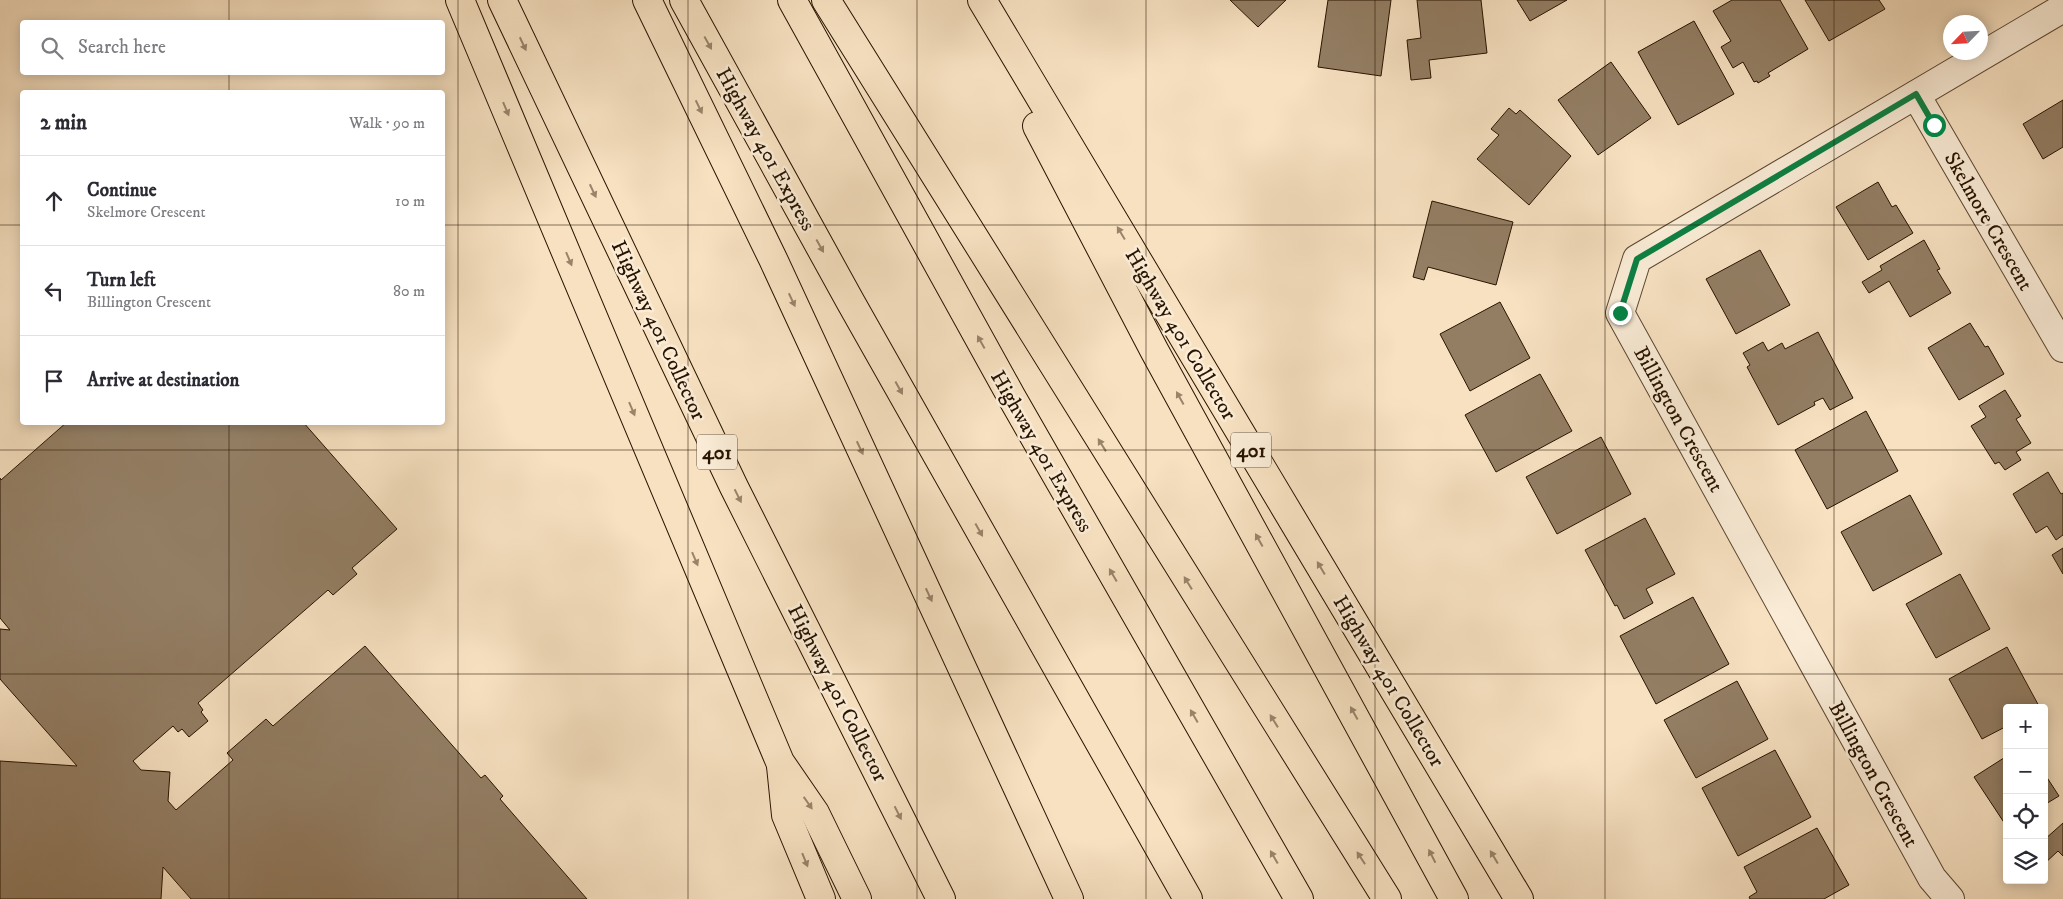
<!DOCTYPE html>
<html lang="en">
<head>
<meta charset="utf-8">
<style>
	:root { --surface:#fff; --page:#f7f7f7; --text:#2b2b33; --muted:#7c7c81; --line:#e1e1e2 }
	body { margin:0; font-family:"IM FELL DW Pica",serif; background:var(--page); color:var(--text) }
	.controls { position:absolute; right:15px; bottom:15px; display:grid; overflow:hidden; border-radius:5px; box-shadow:0 2px 12px #0003 }
	.controls button { width:45px; height:45px; display:grid; place-items:center; padding:0; border:0; border-bottom:1px solid var(--line); background:var(--surface); color:var(--text); font:25px sans-serif }
	.compass { position:absolute; left:1943px; top:15px; width:45px; height:45px; border-radius:50%; background:var(--surface); box-shadow:0 2px 12px #0003; rotate:245deg }
	.stop { position:absolute; width:15px; height:15px; margin:-11px; border:4px solid #0b8043; border-radius:50%; background:#fff }
	.stop.end { background:#0b8043; border-color:#fff; box-shadow:0 1px 5px #0008 }
	.list { margin:0; padding:0; list-style:none }
	h2 { display:flex; justify-content:space-between; align-items:center; height:65px; margin:0; padding:0 20px; font-size:21px }
	h2 small { font-size:16px; font-weight:400; color:var(--muted) }
	.list li { display:grid; grid-template-columns:32px 1fr auto; gap:15px; align-items:center; box-sizing:border-box; height:90px; padding:0 20px; border-top:1px solid var(--line) }
	.list b { display:block; font-size:19px; white-space:nowrap }
	.list p { margin:0; font-size:16px; white-space:nowrap; color:var(--muted) }
	.list em { font-size:16px; font-style:normal; color:var(--muted) }
	.icon { flex:none; width:28px; height:28px; fill:none; stroke:currentColor; stroke-width:2; stroke-linecap:round; stroke-linejoin:round }
	.map { position:relative; flex:none; width:2063px; height:899px; overflow:hidden }
	.search { position:absolute; background:var(--surface); box-shadow:0 2px 12px #0003; left:20px; top:20px; width:425px; height:55px; display:flex; align-items:center; gap:12px; box-sizing:border-box; padding:0 18px; border-radius:5px; color:var(--muted); font-size:19px }
	.panel { position:absolute; background:var(--surface); box-shadow:0 2px 12px #0003; left:20px; top:90px; width:425px; height:335px; border-radius:5px }
	.map>svg:first-child { display:block }
	.building { fill:#937e64; stroke:#271300 }
	.lines { fill:none; stroke-linecap:round; stroke-linejoin:round }
	.minor-casing { stroke:#5b4630; stroke-width:30 }
	.highway-casing { stroke:#271300; stroke-width:30 }
	.minor { stroke:#faecd7; stroke-width:28 }
	.highway { stroke:#f7e1c1; stroke-width:28 }
	.oneway { fill:#99846a }
	.route { stroke:#0b8043; stroke-width:6 }
	.grid { fill:none; stroke:#271300; stroke-width:1; stroke-opacity:0.55 }
	.labels { text-anchor:middle; stroke-width:5; stroke-linejoin:round; paint-order:stroke }
	.shield { fill:#faecd7; stroke:#665440; stroke-width:1 }
	.shield-label { font-size:20px; font-weight:bold; fill:#271300 }
	.street-label { font-size:21px; fill:#271300; stroke:#faecd7 }
</style>
</head>
<body>
<div class="map">
<svg width="2063" height="899" viewBox="0 0 2063 899">
	<rect width="100%" height="100%" fill="#f7e1c1"/>
	<filter id="stains"><feTurbulence type="fractalNoise" baseFrequency=".004" numOctaves="4"/><feColorMatrix values="0 0 0 0 .2 0 0 0 0 .09 0 0 0 0 .02 0 0 0 .5 -.17"/></filter>
	<radialGradient id="worn" r=".72"><stop offset=".6" stop-color="#630" stop-opacity="0"/><stop offset="1" stop-color="#630" stop-opacity=".3"/></radialGradient>
	<g class="building">
		<path d="M1230,0H1286L1258,27Z"/>
		<path d="M1328,0H1391L1381,76L1318,67Z"/>
		<path d="M1417,0H1481L1487,53L1429,60L1431,78L1411,80L1407,40L1421,38Z"/>
		<path d="M1517,0H1567L1530,21Z"/>
		<path d="M1732,0H1780L1808,49L1768,73L1770,76L1758,83L1757,81L1754,82L1743,62L1733,68L1721,47L1731,41L1713,11Z"/>
		<path d="M1805,0H1879L1885,9L1829,41Z"/>
		<path d="M1694,21L1734,94L1678,125L1638,52Z"/>
		<path d="M1611,62L1651,118L1598,155L1558,100Z"/>
		<path d="M2063,100V147L2043,159L2023,124Z"/>
		<path d="M1509,108L1516,114L1520,110L1571,156L1529,205L1477,159L1499,135L1491,129Z"/>
		<path d="M1878,182L1892,207L1896,205L1913,233L1868,260L1836,207Z"/>
		<path d="M1432,201L1513,222L1496,285L1428,267L1424,280L1413,277Z"/>
		<path d="M1924,240L1940,269L1937,270L1951,293L1910,317L1889,281L1869,293L1862,282L1882,270L1880,266Z"/>
		<path d="M1760,250L1790,305L1736,334L1706,279Z"/>
		<path d="M1500,302L1530,358L1470,391L1440,334Z"/>
		<path d="M1970,323L1985,347L1988,346L2004,374L1959,400L1928,348Z"/>
		<path d="M1818,332L1853,398L1830,410L1823,398L1814,402L1815,405L1778,425L1747,367L1750,365L1743,353L1763,342L1768,351L1782,343L1785,349Z"/>
		<path d="M1540,374L1572,431L1496,472L1465,415Z"/>
		<path d="M2005,390L2021,416L2016,419L2031,443L2016,452L2021,460L2005,470L1999,462L1995,464L1971,426L1986,417L1979,406Z"/>
		<path d="M1866,411L1898,471L1827,509L1795,450Z"/>
		<path d="M67,422H303L397,529L352,568L357,574L333,595L328,590L198,703L203,710L201,712L208,721L189,737L182,729L178,732L173,726L133,761L141,770L170,772L168,801L176,810L233,760L227,753L266,719L273,726L365,646L481,778L485,775L503,796L500,799L587,899H191L163,867L161,899H0V761L77,766L0,679V629L10,630L0,618V478L1,480Z"/>
		<path d="M1601,437L1631,494L1557,534L1526,477Z"/>
		<path d="M2048,472L2061,494L2063,493V535L2056,540L2047,526L2036,533L2013,494Z"/>
		<path d="M1910,495L1942,554L1873,591L1841,532Z"/>
		<path d="M1645,518L1675,574L1646,589L1653,603L1624,619L1617,605L1615,606L1585,550Z"/>
		<path d="M2063,548V574L2052,555Z"/>
		<path d="M1960,574L1990,629L1936,658L1906,604Z"/>
		<path d="M1693,597L1729,664L1656,704L1620,636Z"/>
		<path d="M2007,647L2040,708H2007V726L1982,739L1949,679Z"/>
		<path d="M1737,681L1768,739L1696,778L1664,720Z"/>
		<path d="M1775,750L1811,817L1738,856L1702,788Z"/>
		<path d="M2007,756V827L1974,777Z"/>
		<path d="M2044,773L2059,796L2044,805Z"/>
		<path d="M2063,823V856L2058,851L2044,864V840Z"/>
		<path d="M1817,828L1849,885L1824,899H1750L1749,897L1757,892L1744,867Z"/>
	</g>
	<g class="lines">
		<g class="minor-casing">
			<g id="minor">
				<path d="M1916,95L2063,348"/>
				<path d="M1950,899L1932,878L1620,313L1637,259L2063,8"/>
			</g>
		</g>
		<g class="highway-casing">
			<g id="highway">
				<path d="M460,0L780,762L815,813L857,899"/>
				<path d="M502,0L734,487L941,899"/>
				<path d="M647,0L773,259L1069,899"/>
				<path d="M684,0L850,301L1188,899"/>
				<path d="M792,0L1011,396L1299,899"/>
				<path d="M826,0L1387,899"/>
				<path d="M982,0L1519,899"/>
				<path d="M1037,126L1154,350L1454,899"/>
				<path d="M781,766L786,815L821,899"/>
			</g>
		</g>
		<use href="#minor" class="minor"/>
		<use href="#highway" class="highway"/>
	</g>
	<defs><path id="oneway-solid" d="M-6-.8H1V-3.2L6.5 0L1 3.2V.8H-6Z" transform="scale(1.25)"/></defs>
	<g class="oneway">
		<use href="#oneway-solid" transform="translate(708 43) rotate(61)"/>
		<use href="#oneway-solid" transform="translate(523 44) rotate(65)"/>
		<use href="#oneway-solid" transform="translate(699 107) rotate(64)"/>
		<use href="#oneway-solid" transform="translate(506 109) rotate(67)"/>
		<use href="#oneway-solid" transform="translate(593 191) rotate(65)"/>
		<use href="#oneway-solid" transform="translate(1121 233) rotate(-121)"/>
		<use href="#oneway-solid" transform="translate(820 246) rotate(61)"/>
		<use href="#oneway-solid" transform="translate(569 259) rotate(67)"/>
		<use href="#oneway-solid" transform="translate(792 300) rotate(65)"/>
		<use href="#oneway-solid" transform="translate(981 342) rotate(-119)"/>
		<use href="#oneway-solid" transform="translate(899 388) rotate(61)"/>
		<use href="#oneway-solid" transform="translate(1180 398) rotate(-119)"/>
		<use href="#oneway-solid" transform="translate(632 409) rotate(67)"/>
		<use href="#oneway-solid" transform="translate(1102 445) rotate(-122)"/>
		<use href="#oneway-solid" transform="translate(860 448) rotate(65)"/>
		<use href="#oneway-solid" transform="translate(738 496) rotate(63)"/>
		<use href="#oneway-solid" transform="translate(979 530) rotate(61)"/>
		<use href="#oneway-solid" transform="translate(1259 540) rotate(-119)"/>
		<use href="#oneway-solid" transform="translate(695 559) rotate(67)"/>
		<use href="#oneway-solid" transform="translate(1321 568) rotate(-121)"/>
		<use href="#oneway-solid" transform="translate(1113 575) rotate(-120)"/>
		<use href="#oneway-solid" transform="translate(1188 583) rotate(-122)"/>
		<use href="#oneway-solid" transform="translate(929 595) rotate(65)"/>
		<use href="#oneway-solid" transform="translate(1354 713) rotate(-119)"/>
		<use href="#oneway-solid" transform="translate(1194 716) rotate(-120)"/>
		<use href="#oneway-solid" transform="translate(1274 721) rotate(-122)"/>
		<use href="#oneway-solid" transform="translate(808 803) rotate(55)"/>
		<use href="#oneway-solid" transform="translate(898 813) rotate(63)"/>
		<use href="#oneway-solid" transform="translate(1432 856) rotate(-117)"/>
		<use href="#oneway-solid" transform="translate(1274 857) rotate(-120)"/>
		<use href="#oneway-solid" transform="translate(1494 857) rotate(-121)"/>
		<use href="#oneway-solid" transform="translate(1361 858) rotate(-123)"/>
		<use href="#oneway-solid" transform="translate(805 860) rotate(68)"/>
	</g>
	<g class="lines">
		<path class="route" d="M1620,313L1637,259L1916,94L1934,125"/>
	</g>
	<path class="grid" d="M229,0V22M458,0V899M688,0V899M917,0V899M1146,0V899M1375,0V899M1605,0V899M1834,0V899M229,72V92M0,225H22M442,225H2063M229,422V899M0,450H2063M0,674H2063"/>
	<g class="labels">
		<g class="shield">
			<rect x="1231" y="432.5" width="40" height="35" rx="4"/>
			<rect x="697" y="434.5" width="40" height="35" rx="4"/>
		</g>
		<g class="shield-label">
			<text x="1251" y="457">401</text>
			<text x="717" y="459">401</text>
		</g>
		<g class="street-label">
			<text transform="translate(766 149) rotate(61)" y="7">Highway 401 Express</text>
			<text transform="translate(1989 221) rotate(60)" y="7">Skelmore Crescent</text>
			<text transform="translate(659 330) rotate(65)" y="7">Highway 401 Collector</text>
			<text transform="translate(1181 334) rotate(59)" y="7">Highway 401 Collector</text>
			<text transform="translate(1679 419) rotate(61)" y="7">Billington Crescent</text>
			<text transform="translate(1042 451) rotate(60)" y="7">Highway 401 Express</text>
			<text transform="translate(1389 681) rotate(59)" y="7">Highway 401 Collector</text>
			<text transform="translate(838 693) rotate(63)" y="7">Highway 401 Collector</text>
			<text transform="translate(1874 774) rotate(61)" y="7">Billington Crescent</text>
		</g>
	</g>
	<rect width="100%" height="100%" filter="url(#stains)"/>
	<rect width="100%" height="100%" fill="url(#worn)"/>
</svg>
<div class="controls">
<button>+</button>
<button>−</button>
<button><svg class="icon" aria-label="locate" viewBox="0 0 24 24"><circle cx="12" cy="12" r="6"/><path d="M12 2v4M12 18v4M2 12h4M18 12h4"/></svg></button>
<button><svg class="icon" aria-label="layers" viewBox="0 0 24 24"><path d="M12 4l9 5-9 5-9-5zM3 14l9 5 9-5"/></svg></button>
</div>
<svg class="compass" viewBox="-18 -18 36 36"><path d="M0-13l5 13h-10z" fill="#e53935"/><path d="M0 13l5-13h-10z" fill="#7c7c81"/></svg>
<div class="stop" style="left:1934px;top:125px"></div>
<div class="stop end" style="left:1620px;top:313px"></div>
<div class="search"><svg class="icon" aria-label="search" viewBox="0 0 24 24"><circle cx="10" cy="10" r="6"/><path d="M15 15l6 6"/></svg>Search here</div>
<section class="panel">
<h2>2 min<small>Walk · 90 m</small></h2>
<ul class="list">
<li><svg class="icon" aria-label="ahead" viewBox="0 0 24 24"><path d="M12 20V5M6 11l6-6 6 6"/></svg><div><b>Continue</b><p>Skelmore Crescent</p></div><em>10 m</em></li>
<li><svg class="icon" aria-label="left" viewBox="0 0 24 24"><path d="M17 20v-9H6M10 6l-5 5 5 5"/></svg><div><b>Turn left</b><p>Billington Crescent</p></div><em>80 m</em></li>
<li><svg class="icon" aria-label="arrive" viewBox="0 0 24 24"><path d="M6 21V4h12l-3 4 3 4H6"/></svg><div><b>Arrive at destination</b></div></li>
</ul>
</section>
</div>
</body>
</html>
